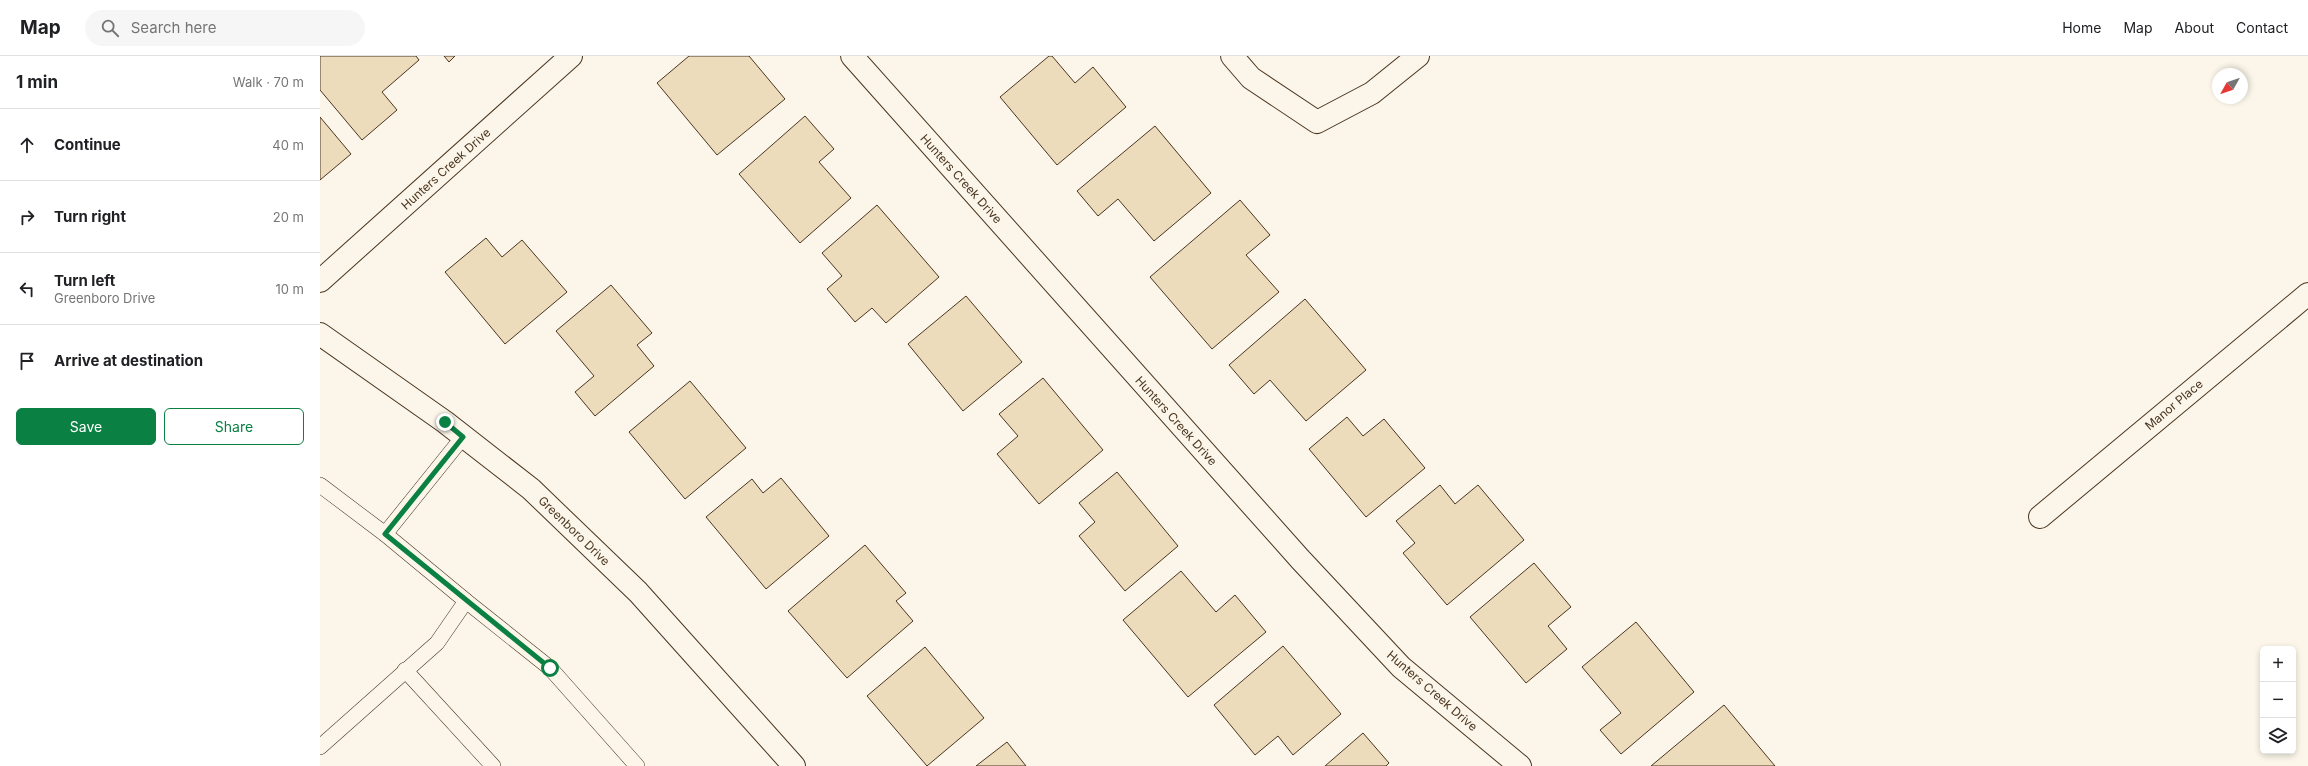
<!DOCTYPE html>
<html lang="en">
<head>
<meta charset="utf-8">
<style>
	:root { --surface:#fff; --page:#f6f6f6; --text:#202124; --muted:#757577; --line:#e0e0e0; --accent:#0b8043 }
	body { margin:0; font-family:Inter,sans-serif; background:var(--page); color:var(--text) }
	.controls { position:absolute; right:12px; bottom:12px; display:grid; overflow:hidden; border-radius:6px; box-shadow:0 2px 6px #0003 }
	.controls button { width:36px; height:36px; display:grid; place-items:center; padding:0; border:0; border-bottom:1px solid var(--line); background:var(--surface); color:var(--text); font:20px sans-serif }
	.compass { position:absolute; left:1892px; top:12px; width:36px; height:36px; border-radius:50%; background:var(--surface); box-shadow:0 2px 6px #0003; rotate:230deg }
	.stop { position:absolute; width:12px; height:12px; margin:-9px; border:3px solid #0b8043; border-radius:50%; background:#fff }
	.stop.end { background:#0b8043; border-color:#fff; box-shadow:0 1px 4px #0008 }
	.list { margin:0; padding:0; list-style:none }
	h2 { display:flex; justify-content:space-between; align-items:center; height:52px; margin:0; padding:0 16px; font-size:17px }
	h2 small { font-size:13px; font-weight:400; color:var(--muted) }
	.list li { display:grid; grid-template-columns:26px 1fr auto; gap:12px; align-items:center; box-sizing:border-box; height:72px; padding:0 16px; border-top:1px solid var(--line) }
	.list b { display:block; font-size:15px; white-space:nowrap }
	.list p { margin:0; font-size:13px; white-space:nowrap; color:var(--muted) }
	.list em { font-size:13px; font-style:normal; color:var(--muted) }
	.actions { display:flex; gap:8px; padding:12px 16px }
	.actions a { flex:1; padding:9px 0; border:1px solid var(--accent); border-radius:6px; text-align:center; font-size:14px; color:var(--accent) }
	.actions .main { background:var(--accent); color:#fff }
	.icon { flex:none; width:22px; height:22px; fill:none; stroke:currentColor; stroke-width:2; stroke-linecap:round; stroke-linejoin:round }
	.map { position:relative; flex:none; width:1988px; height:710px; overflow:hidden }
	header { display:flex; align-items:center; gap:24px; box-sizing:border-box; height:56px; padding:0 20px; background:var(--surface); border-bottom:1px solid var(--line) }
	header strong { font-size:19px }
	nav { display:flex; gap:22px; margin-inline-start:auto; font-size:14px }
	.search { width:280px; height:36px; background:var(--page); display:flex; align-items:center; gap:10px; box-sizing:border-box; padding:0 14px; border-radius:22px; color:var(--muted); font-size:15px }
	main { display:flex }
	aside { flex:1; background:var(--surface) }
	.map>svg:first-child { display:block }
	.building { fill:#ecdcbc; stroke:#4a3520 }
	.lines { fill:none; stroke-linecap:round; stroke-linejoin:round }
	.lane-casing { stroke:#4a3520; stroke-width:16 }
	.street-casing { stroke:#4a3520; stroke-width:24 }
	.lane { stroke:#fbf6e9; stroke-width:15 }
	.street { stroke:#fbf6e9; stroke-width:22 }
	.route { stroke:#0b8043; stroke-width:5 }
	.labels { text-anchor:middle; stroke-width:3; stroke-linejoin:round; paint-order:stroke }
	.street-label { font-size:12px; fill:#4a3520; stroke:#fbf6e9 }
</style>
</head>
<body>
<header>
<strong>Map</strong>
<div class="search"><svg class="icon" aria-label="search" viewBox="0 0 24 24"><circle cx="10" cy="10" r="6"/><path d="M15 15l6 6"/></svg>Search here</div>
<nav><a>Home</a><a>Map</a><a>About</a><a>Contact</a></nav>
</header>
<main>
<aside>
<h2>1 min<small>Walk · 70 m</small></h2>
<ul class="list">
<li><svg class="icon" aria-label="ahead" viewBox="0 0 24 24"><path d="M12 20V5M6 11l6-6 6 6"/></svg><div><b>Continue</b></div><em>40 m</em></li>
<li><svg class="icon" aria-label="right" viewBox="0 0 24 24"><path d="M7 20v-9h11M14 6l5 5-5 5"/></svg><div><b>Turn right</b></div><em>20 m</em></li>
<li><svg class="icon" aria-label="left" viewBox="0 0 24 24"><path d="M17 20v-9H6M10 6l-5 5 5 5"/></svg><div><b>Turn left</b><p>Greenboro Drive</p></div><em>10 m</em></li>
<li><svg class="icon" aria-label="arrive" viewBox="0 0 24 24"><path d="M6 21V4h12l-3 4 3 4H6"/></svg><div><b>Arrive at destination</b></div></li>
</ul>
<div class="actions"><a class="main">Save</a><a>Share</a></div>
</aside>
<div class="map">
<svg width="1988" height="710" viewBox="0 0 1988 710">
	<rect width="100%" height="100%" fill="#fbf6e9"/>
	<g class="building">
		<path d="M0,0H96L99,4L62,36L77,54L42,84L0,34Z"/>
		<path d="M124,0H135L129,6Z"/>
		<path d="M369,0H429L465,43L397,99L337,27Z"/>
		<path d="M729,0H732L755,27L773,11L806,51L737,109L680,41Z"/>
		<path d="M485,60L514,93L499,106L531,142L480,187L419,118Z"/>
		<path d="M0,61L31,98L0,124Z"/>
		<path d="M835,70L891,137L834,185L798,143L778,160L757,135Z"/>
		<path d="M920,144L950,179L926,199L959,236L892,293L830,221Z"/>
		<path d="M557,149L619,221L566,267L552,252L535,266L507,233L522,220L502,197Z"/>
		<path d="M166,182L182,201L202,184L247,236L185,288L125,216Z"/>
		<path d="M291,229L332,277L317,289L334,310L275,360L255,336L274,320L236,275Z"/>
		<path d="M646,240L702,306L643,355L588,288Z"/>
		<path d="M985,243L1046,314L986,365L950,324L934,338L909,309Z"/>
		<path d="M723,322L783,394L719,448L677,398L698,380L679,358Z"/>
		<path d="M370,325L426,392L365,443L309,376Z"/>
		<path d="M1027,361L1043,380L1064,363L1105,412L1046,461L989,393Z"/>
		<path d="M797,416L858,490L805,535L759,480L775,466L759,447Z"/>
		<path d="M461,422L509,480L446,533L386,461L432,423L443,437Z"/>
		<path d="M1120,429L1135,448L1158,429L1204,484L1127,549L1083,497L1095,487L1076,465Z"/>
		<path d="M545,489L586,537L576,545L593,565L527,622L468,555Z"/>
		<path d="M1214,507L1251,551L1228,570L1247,593L1206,627L1150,561Z"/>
		<path d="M861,515L896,556L915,539L946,576L868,641L803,564Z"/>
		<path d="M1316,566L1374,636L1301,698L1280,674L1301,657L1262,611Z"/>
		<path d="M963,590L1021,658L973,699L958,680L935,699L894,649Z"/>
		<path d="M605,591L664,662L607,710L547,640Z"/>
		<path d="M1404,649L1455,710H1331Z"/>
		<path d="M1043,677L1069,707L1066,710H1005Z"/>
		<path d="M687,686L706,710H656Z"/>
	</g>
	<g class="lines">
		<g class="lane-casing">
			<g id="lane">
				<path d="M0,429L65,478L146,545L117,587L0,691"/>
				<path d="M65,478L143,381"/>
				<path d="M146,545L230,612L317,710"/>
				<path d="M85,614L173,710"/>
			</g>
		</g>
		<g class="street-casing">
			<g id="street">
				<path d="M532,0L980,503L1081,611L1200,710"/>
				<path d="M912,0L931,22L997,66L1052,37L1098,0"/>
				<path d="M0,225L251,0"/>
				<path d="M0,278L125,366L211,433L318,536L474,710"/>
				<path d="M1720,461L1988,238"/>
			</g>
		</g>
		<use href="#lane" class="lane"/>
		<use href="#street" class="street"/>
	</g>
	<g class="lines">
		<path class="route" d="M125,366L143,381L65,478L230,612"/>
	</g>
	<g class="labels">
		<g class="street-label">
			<text transform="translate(126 113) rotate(-42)" y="4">Hunters Creek Drive</text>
			<text transform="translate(641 123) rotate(48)" y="4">Hunters Creek Drive</text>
			<text transform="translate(1854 349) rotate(-40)" y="4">Manor Place</text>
			<text transform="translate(856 365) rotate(48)" y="4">Hunters Creek Drive</text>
			<text transform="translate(254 475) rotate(44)" y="4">Greenboro Drive</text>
			<text transform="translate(1112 635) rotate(41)" y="4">Hunters Creek Drive</text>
		</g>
	</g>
</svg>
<div class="controls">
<button>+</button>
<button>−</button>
<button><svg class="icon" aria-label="layers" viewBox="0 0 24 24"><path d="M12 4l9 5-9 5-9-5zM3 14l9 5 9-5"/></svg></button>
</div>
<svg class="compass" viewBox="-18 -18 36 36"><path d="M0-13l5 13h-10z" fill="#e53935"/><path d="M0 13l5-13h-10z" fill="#757577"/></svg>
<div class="stop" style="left:230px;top:612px"></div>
<div class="stop end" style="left:125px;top:366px"></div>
</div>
</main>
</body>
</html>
